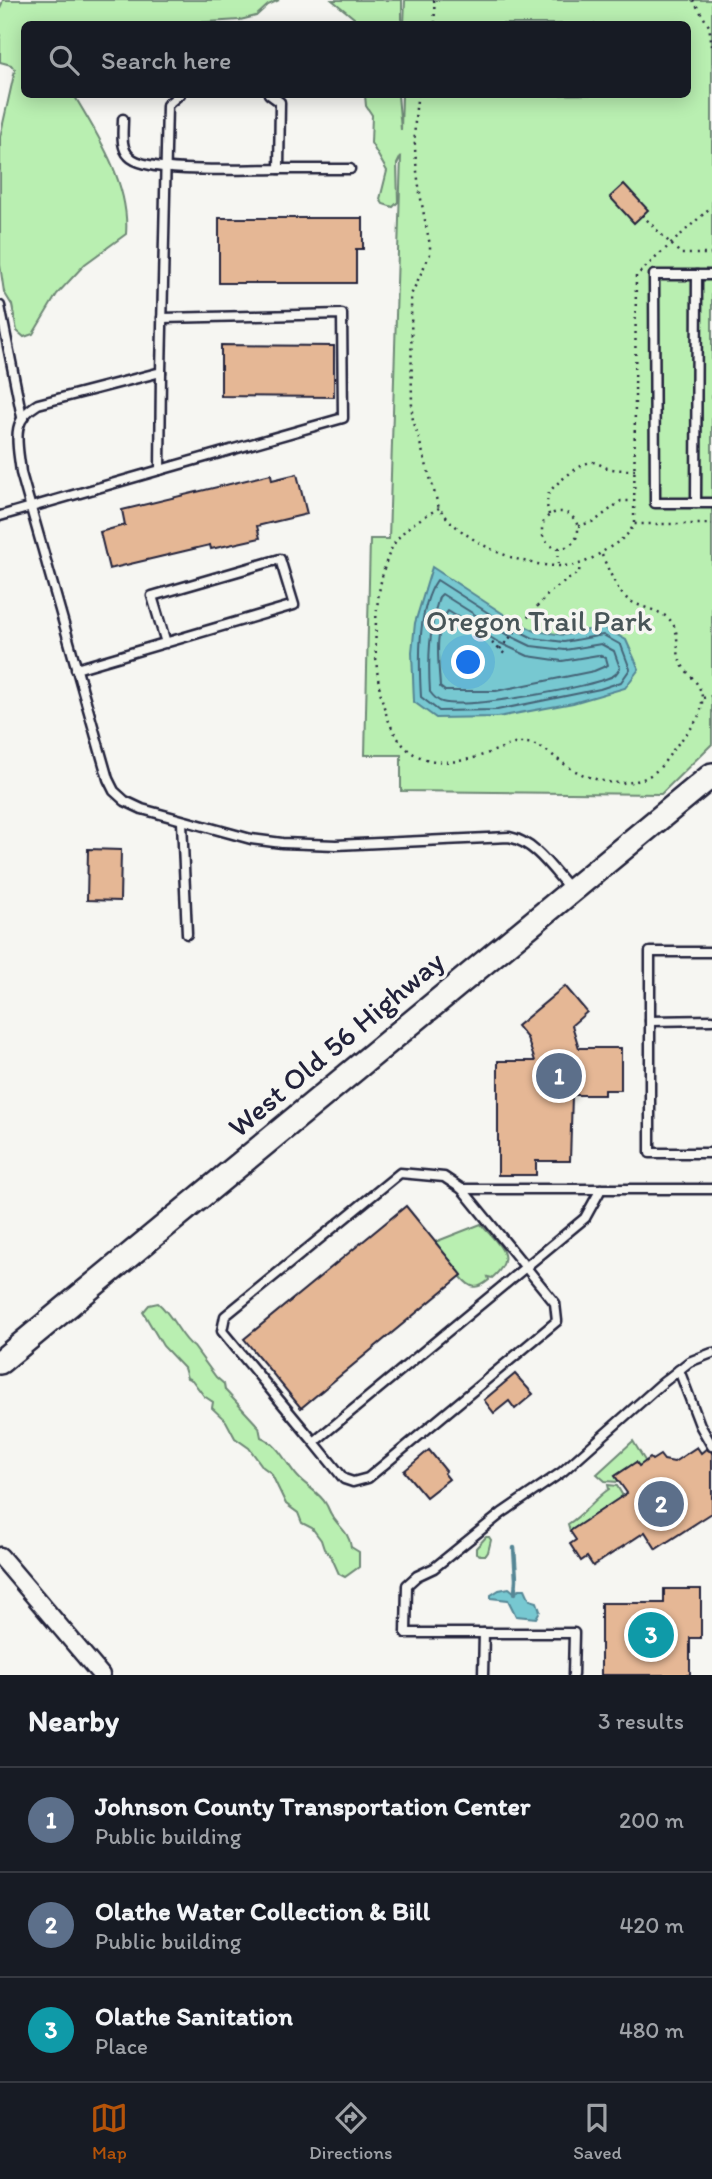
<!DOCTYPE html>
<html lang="en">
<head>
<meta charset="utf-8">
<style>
	:root { --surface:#171b24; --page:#242831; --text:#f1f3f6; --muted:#9ea1a6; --line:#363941; --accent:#b45309 }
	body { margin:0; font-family:Itim,sans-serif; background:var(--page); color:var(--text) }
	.you { position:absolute; left:469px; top:663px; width:24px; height:24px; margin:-18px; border:5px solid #fff; border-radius:50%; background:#1a73e8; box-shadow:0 0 0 10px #1a73e833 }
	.badge { display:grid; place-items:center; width:46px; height:46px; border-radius:50%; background:var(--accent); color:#fff; font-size:23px; font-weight:700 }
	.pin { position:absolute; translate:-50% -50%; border:4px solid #fff; box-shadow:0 2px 7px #0006 }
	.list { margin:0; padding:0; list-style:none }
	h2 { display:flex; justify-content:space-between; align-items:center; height:91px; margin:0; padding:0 28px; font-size:30px }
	h2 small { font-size:23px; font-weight:400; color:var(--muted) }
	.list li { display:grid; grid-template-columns:46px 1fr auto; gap:21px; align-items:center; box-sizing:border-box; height:105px; padding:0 28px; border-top:2px solid var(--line) }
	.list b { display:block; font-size:26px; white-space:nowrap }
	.list p { margin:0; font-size:23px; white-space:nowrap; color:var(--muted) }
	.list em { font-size:23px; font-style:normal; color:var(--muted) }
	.icon { flex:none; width:38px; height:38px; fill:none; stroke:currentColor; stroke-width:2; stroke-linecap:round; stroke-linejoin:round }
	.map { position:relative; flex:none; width:712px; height:1675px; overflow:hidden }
	.search { position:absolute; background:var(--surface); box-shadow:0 4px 18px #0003; left:21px; right:21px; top:21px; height:77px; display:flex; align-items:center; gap:18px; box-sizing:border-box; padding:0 24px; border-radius:10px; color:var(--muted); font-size:26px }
	.sheet { height:406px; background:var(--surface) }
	nav { display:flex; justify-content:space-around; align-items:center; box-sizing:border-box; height:98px; border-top:2px solid var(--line); background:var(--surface); font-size:19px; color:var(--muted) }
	nav a { display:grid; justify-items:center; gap:4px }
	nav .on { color:var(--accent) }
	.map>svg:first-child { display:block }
	.green { fill:#b9efb1; stroke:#6e8876; stroke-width:2 }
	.water { fill:#77c8d1; stroke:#558695; stroke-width:2 }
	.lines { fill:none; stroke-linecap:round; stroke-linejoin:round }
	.shore { stroke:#446477; stroke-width:2 }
	.stream { stroke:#558695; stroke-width:4.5 }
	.building { fill:#e5b795; stroke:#22223b; stroke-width:2 }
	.lane-casing { stroke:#22223b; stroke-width:13 }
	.street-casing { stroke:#22223b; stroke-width:21 }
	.secondary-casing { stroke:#22223b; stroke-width:28 }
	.path { stroke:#22223b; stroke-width:2.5; stroke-dasharray:2 5; stroke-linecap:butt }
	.lane { stroke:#f6f6f2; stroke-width:8 }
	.street { stroke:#f6f6f2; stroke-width:16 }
	.secondary { stroke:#f6f6f2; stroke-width:23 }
	.labels { text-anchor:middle; stroke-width:7; stroke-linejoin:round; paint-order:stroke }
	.park-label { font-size:30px; fill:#485558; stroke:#f6f6f2 }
	.street-label { font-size:30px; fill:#22223b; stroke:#f6f6f2 }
</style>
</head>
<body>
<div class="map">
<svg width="712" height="1675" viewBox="0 0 712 1675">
	<rect width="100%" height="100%" fill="#f6f6f2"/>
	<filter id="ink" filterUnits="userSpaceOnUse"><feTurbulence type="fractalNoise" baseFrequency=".0143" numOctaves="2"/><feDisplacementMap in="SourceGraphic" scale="14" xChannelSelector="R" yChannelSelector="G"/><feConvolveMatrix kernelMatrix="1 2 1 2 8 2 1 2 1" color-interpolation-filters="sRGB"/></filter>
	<g filter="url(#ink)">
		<g class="green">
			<path d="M3,0H279L268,5L256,16L240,20L176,24H24V94L74,95C98,135 130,185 126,234L85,264L57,294L33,334L24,337L17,331L12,305L4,292L0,265V137L15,70L11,65L0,62V9Z"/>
			<path d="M332,0H402V24H354V18Z"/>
			<path d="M405,0H712V744L661,794L401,791V755H365L370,539H389L401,156L397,164L398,202L393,207L383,204L380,199L387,171L371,143L372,115L366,106L365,95H398L401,130L402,95L688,94V24H404Z"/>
			<path d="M481,1224C498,1245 518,1256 492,1278L488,1277L489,1280C477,1290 471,1289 461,1277L462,1275L435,1242Z"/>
			<path d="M158,1303C173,1315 181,1339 194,1347L216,1377L224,1384L225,1390L259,1427L261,1437C279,1444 286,1464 298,1477C306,1486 320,1493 326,1504C328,1507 329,1511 331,1514C338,1527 349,1531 351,1547L359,1552V1567L345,1577L339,1574L331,1556L324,1549L321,1540L312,1528L302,1523L298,1513L286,1504L271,1473L263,1467L249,1448L235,1438L226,1421L212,1408L213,1402L204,1396L192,1380L187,1378L184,1368L163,1346L143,1312L149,1305Z"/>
			<path d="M633,1441L647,1464L644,1473L636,1462L615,1476L619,1482L605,1481L597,1474Z"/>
			<path d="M608,1485L617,1486L623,1496L570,1531L568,1524C583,1515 594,1499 609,1489Z"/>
			<path d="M486,1537H489L491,1540L488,1552L486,1555H480L476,1553V1548Z"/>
		</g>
		<g class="water">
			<path d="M432,567L511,619L535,631L564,635L603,627L626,640L639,669L625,688L573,703L498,717L436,718L414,702L412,652L415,623Z"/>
			<path d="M509,1588L515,1593L519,1589H525L530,1600L537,1602L540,1611L536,1618L516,1616L508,1600L491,1598V1595L499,1590Z"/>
		</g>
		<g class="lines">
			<g class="shore">
				<path d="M437,580L507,625L533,638L564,642L603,635L621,645L630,669L621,682L600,689L497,710L439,711L421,697C419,663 417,609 437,580Z"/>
				<path d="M442,594L504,633L531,646L565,650L601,644L614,651L620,668C617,672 617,674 613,676C588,688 469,709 442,702C438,701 433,696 430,692C428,659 429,629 439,597Z"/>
				<path d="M448,611L498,642L528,656L562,661L598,655L606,658L608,665L594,671L496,691H445L440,687C439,665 433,629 448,611Z"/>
			</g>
			<path class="stream" d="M514,1548L516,1579L515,1593"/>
		</g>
		<g class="building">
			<path d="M624,184L648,210L634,223L610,197Z"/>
			<path d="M219,218H363V249H356V283H219Z"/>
			<path d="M221,345L334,346V397L221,396Z"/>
			<path d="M271,474L272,480L297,474L307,514L257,526L260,538L211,549L210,545L109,569L100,532L125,525L122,510Z"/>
			<path d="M88,849L121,850L120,901L87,900Z"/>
			<path d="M565,986L587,1012L572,1025L579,1048H621V1090H604V1095H572L570,1161H536V1175H498V1061H535L527,1038L517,1026Z"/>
			<path d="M406,1206L462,1275L301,1408L244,1339Z"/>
			<path d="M515,1374L533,1394L515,1409L509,1401L494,1413L484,1400Z"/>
			<path d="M697,1447L701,1453L706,1449L712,1452V1513L656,1549L645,1532L593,1566L587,1557L581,1561L570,1544L576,1540L570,1531L627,1493L615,1476L636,1462L639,1466L650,1458L652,1460L660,1455L664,1460L674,1462Z"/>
			<path d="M429,1450L446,1471L444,1473L449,1479L426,1497L404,1471Z"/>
			<path d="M664,1589H701V1638H690V1675H601V1603H664Z"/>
		</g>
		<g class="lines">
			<g class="lane-casing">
				<g id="lane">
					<path d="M180,94L167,105L161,372L38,404C9,421 18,443 21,473L108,779L114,791L125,801L142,809L251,839L282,843L336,845L509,837C535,842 552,869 569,888"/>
					<path d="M123,119C123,131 120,147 129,156C145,175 251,169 279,169L280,102L269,94"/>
					<path d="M279,169H350"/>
					<path d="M712,275H654L655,503H712"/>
					<path d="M0,306L22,417"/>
					<path d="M160,470L343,418L342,314L162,318"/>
					<path d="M696,503L697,275"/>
					<path d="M0,516L160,470L161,372"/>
					<path d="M76,669L294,605L280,559L152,596L166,643"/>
					<path d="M182,822L187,934"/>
					<path d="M712,952H650V1153H712"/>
					<path d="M650,1021L712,1020"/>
					<path d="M462,1189H712"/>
					<path d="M679,1370L700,1425L712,1446"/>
					<path d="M314,1442L344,1479L353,1482L368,1478L557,1321L555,1303L462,1189L444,1177L400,1173L225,1316L222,1331L314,1442L585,1218L601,1189"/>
					<path d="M483,1675L484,1633"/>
					<path d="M573,1675L574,1633H406L407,1585L417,1576L434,1568L502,1513L562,1472L660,1385L689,1362L712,1353"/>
				</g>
			</g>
			<g class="street-casing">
				<path id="street" d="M0,1556L101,1675"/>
			</g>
			<g class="secondary-casing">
				<path id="secondary" d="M0,1362L712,775"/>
			</g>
			<g class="path">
				<path d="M434,0L435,24"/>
				<path d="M693,0L709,26L712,46"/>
				<path d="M418,94C409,145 420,196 430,245V254L411,295L412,416L439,508C465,545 533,574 579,564C588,562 599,554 607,549C618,542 629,536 634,524H712"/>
				<path d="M642,215L681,254H712"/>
				<path d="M439,508C422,518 404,527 394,544C368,587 365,725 414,754C437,767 467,762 491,752C503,748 513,742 526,743C542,744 555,758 567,766C592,782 631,792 656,771C663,765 668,757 673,750C684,735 702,721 702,701C703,685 690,677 682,665C675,653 680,635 673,624C663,607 636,610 623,595C614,584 607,566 601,553"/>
				<circle cx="560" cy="530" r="18"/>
				<path d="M549,515C547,507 546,501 549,493C553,485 582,462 592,462C597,462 602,466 607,468C616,470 625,470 635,470"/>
				<path d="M634,523L636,276L712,206"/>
				<path d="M578,526L595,521L621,501H634"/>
				<path d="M557,548L558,565"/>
				<path d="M492,643L507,656"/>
				<path d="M500,649L550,592L579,572L580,564"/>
				<path d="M703,698L712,696"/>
			</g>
			<use href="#lane" class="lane"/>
			<use href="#street" class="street"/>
			<use href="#secondary" class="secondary"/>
		</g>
	</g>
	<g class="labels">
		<g class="park-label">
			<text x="539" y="631">Oregon Trail Park</text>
		</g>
		<g class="street-label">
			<text transform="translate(336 1044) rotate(-40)" y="10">West Old 56 Highway</text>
		</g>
	</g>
</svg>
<div class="you"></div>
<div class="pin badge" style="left:559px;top:1076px;background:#5c6f8a">1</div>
<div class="pin badge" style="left:661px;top:1504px;background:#5c6f8a">2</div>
<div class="pin badge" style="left:651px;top:1635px;background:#0f9aa8">3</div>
<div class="search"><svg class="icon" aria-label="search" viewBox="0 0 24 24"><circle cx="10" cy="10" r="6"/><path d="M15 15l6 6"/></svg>Search here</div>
</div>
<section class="sheet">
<h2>Nearby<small>3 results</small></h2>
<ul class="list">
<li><span class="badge" style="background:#5c6f8a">1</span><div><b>Johnson County Transportation Center</b><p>Public building</p></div><em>200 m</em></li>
<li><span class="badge" style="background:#5c6f8a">2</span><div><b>Olathe Water Collection &amp; Bill</b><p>Public building</p></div><em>420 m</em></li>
<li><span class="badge" style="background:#0f9aa8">3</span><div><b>Olathe Sanitation</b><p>Place</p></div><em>480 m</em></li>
</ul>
</section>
<nav>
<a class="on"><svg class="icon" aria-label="map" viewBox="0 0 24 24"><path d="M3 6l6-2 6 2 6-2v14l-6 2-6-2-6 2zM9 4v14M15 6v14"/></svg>Map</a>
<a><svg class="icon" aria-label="directions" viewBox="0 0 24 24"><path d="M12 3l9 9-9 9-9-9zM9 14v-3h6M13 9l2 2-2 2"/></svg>Directions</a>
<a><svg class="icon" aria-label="saved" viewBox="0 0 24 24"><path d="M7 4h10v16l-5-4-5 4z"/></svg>Saved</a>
</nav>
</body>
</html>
